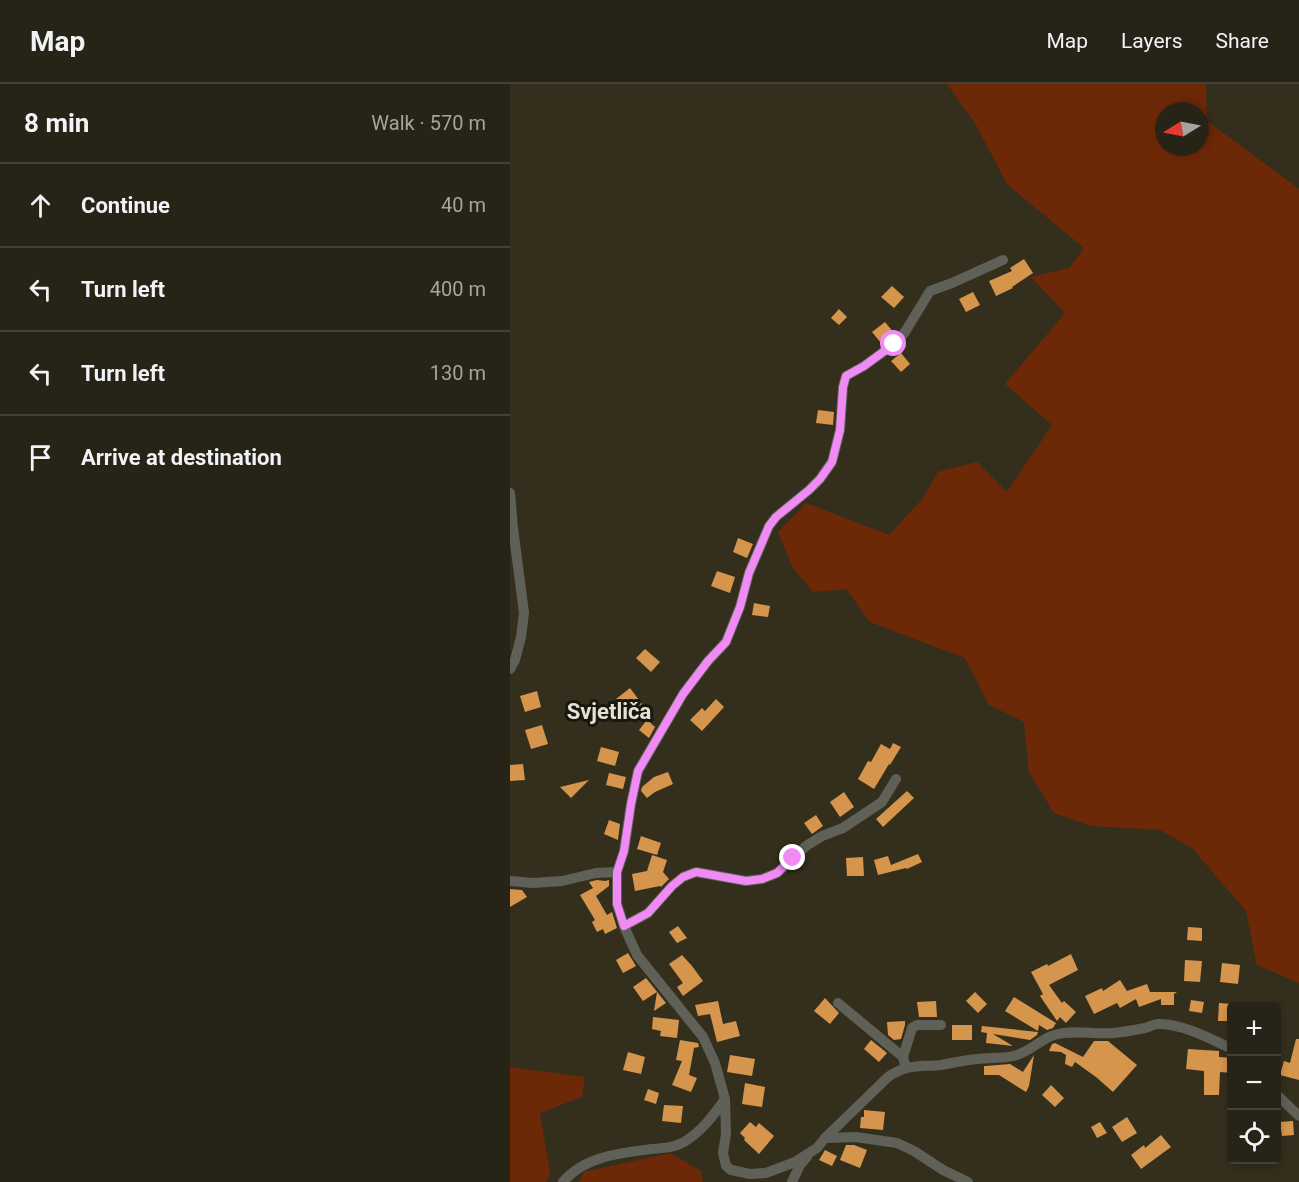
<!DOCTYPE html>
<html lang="en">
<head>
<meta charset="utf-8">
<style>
	:root { --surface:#272316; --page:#2f2b1f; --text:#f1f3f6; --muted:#a4a4a1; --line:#434035 }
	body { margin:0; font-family:Roboto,sans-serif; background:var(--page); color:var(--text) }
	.controls { position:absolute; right:18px; bottom:18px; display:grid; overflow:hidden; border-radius:6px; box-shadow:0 3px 9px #0003 }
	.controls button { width:54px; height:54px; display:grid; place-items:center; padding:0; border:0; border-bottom:2px solid var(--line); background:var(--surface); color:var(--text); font:30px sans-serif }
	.compass { position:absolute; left:645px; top:18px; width:54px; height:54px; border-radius:50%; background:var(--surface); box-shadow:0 3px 9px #0003; rotate:260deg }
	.stop { position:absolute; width:18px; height:18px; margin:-14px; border:4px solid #f08bf6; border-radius:50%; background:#fff }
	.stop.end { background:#f08bf6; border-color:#fff; box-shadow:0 2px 6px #0008 }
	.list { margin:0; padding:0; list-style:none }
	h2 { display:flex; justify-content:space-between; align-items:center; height:78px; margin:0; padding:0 24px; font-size:26px }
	h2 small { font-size:20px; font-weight:400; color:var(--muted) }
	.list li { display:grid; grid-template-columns:39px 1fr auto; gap:18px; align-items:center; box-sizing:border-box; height:84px; padding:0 24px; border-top:2px solid var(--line) }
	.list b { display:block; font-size:22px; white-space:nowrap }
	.list em { font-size:20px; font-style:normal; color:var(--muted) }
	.icon { flex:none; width:33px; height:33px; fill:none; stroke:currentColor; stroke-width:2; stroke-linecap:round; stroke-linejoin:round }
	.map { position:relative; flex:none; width:789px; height:1098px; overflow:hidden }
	header { display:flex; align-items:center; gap:36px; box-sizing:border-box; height:84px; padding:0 30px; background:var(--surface); border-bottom:2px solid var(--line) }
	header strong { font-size:28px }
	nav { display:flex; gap:33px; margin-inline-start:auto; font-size:21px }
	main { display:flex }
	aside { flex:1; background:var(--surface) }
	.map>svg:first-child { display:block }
	.green { fill:#6d2807; fill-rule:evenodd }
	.building { fill:#d6954c }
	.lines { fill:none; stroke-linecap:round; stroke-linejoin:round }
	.minor { stroke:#5f6158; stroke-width:10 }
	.route { stroke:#f08bf6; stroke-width:8 }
	.labels { text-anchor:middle; stroke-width:6; stroke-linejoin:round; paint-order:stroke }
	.quarter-label { font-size:22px; font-weight:bold; fill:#e4e1d6; stroke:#1a170f }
</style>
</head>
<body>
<header>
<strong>Map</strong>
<nav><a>Map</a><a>Layers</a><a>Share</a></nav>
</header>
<main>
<aside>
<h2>8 min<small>Walk · 570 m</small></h2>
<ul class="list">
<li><svg class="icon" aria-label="ahead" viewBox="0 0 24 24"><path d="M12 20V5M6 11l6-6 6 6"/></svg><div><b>Continue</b></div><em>40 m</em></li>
<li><svg class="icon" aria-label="left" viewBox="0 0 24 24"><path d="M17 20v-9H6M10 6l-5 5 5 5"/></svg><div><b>Turn left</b></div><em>400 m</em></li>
<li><svg class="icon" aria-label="left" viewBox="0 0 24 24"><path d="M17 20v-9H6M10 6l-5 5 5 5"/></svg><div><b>Turn left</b></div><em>130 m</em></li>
<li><svg class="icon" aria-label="arrive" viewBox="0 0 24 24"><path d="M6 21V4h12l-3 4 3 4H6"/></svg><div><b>Arrive at destination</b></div></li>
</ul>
</aside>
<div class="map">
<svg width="789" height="1098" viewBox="0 0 789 1098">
	<rect width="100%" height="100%" fill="#342f1d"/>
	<g class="green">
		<path d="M437,0H696L697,37L789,105V899L747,881L736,827L682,764L650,746L581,742L544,729L519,688L514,638L479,621L455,574L360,538L336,505L303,508L283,484L268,448L296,419L379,451L413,414L428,388L467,378L497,408L542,341L495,300L555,229L521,193L559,184L574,164L497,100L465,39ZM654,27H690V63H654Z"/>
		<path d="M0,983L75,993L72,1013L30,1029L40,1089L36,1098H0Z"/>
		<path d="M160,1069L191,1087L193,1098H69L74,1088Z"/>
	</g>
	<g class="building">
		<path d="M514,175L523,189L502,203L503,204L486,212L479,197L502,187L500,184Z"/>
		<path d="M382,202L394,213L384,224L371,213Z"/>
		<path d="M463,208L470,221L456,228L449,215Z"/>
		<path d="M329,225L337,233L329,241L321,234Z"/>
		<path d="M375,238L384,249L371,259L362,248Z"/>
		<path d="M391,269L400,280L391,288L381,277Z"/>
		<path d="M308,326L324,328L323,341L306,339Z"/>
		<path d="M228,454L243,460L237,474L223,468Z"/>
		<path d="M207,487L225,493L220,509L201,502Z"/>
		<path d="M244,519L260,522L258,533L242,531Z"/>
		<path d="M135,565L150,578L141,588L126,574Z"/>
		<path d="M120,604L132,620L118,631L106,615Z"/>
		<path d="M27,607L31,623L15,628L10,612Z"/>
		<path d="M206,615L214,623L192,647L180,636L192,624L195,627Z"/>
		<path d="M137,636L145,643L139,654L129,646Z"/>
		<path d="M32,641L38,660L21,665L15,646Z"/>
		<path d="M383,659L391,663L380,681L379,680L364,705L348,695L358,677L361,678L371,660L380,665Z"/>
		<path d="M91,663L109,668L105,682L87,677Z"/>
		<path d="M13,680L15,696L0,697V681Z"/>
		<path d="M158,688L163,700L145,708L137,714L131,707L132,703L144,693Z"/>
		<path d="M99,689L116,693L113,705L96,701Z"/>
		<path d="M79,696L61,714L50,703Z"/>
		<path d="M397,707L404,714L373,743L366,735Z"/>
		<path d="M334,708L344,723L330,733L320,718Z"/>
		<path d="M306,731L313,742L302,750L294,739Z"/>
		<path d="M99,736L110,740L108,756L94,750Z"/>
		<path d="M131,752L151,759L147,771L127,765Z"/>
		<path d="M408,770L412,778L397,785L396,784L368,791L364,776L378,772L381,781Z"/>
		<path d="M142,771L157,776L153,788L159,795L151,803L150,802L125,807L122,790L137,787Z"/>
		<path d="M353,773L354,792H337L336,774Z"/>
		<path d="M87,796L95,797L99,796V802L86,812L97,831L102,828L107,844L95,850L93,845L87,848L82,838L85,836L70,811L83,804L79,798Z"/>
		<path d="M0,805L12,806L17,813L0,823Z"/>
		<path d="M168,842L177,854L167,859L159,848Z"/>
		<path d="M678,843L692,844V857L677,856Z"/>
		<path d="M118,869L126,882L113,889L106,876Z"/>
		<path d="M561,870L568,886L539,901L552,919L554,917L566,928L556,939L550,933L547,937L530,912L533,910L521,888L537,880L538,882Z"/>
		<path d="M172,871L182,882L193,897L173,912L167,903L173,899L159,880Z"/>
		<path d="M675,876L692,877L690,898L674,897Z"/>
		<path d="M712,879L730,881L728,900L710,898Z"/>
		<path d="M136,894L156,919L144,927L147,908L133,917L123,903Z"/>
		<path d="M610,896L617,907L637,900L640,908H667L664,910V921H651V915L629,923L626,915L610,924L607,919L584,930L575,912L592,904L593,907Z"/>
		<path d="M465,908L477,920L468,929L456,917Z"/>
		<path d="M504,913L546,939L543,944L537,946L529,941L528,947L495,927Z"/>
		<path d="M315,914L329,929L320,940L304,927Z"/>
		<path d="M681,916L694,918L692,929L679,927Z"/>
		<path d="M208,917L213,940L226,937L230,952L207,958L200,930L188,932L185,921Z"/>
		<path d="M426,917L427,933H409L407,918Z"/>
		<path d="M709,919L722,920V937H708Z"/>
		<path d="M143,933L169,936L167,954L150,952L151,947L142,945Z"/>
		<path d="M395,937V941L391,955L384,956L378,951L377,938Z"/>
		<rect x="442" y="941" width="20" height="15"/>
		<path d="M472,942L528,948L527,951L520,956L483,950L503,962L476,959L477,949L471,948Z"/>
		<path d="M786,955H789V996L770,991L774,977L780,979Z"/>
		<path d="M170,956L188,959L189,963L183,964H184L179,991L187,994L181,1008L162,1001L172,977L166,976Z"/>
		<path d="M361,956L377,969L369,978L354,965Z"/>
		<path d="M584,957H598L627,981L603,1008L586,993L565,978L562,983L555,980L556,971L551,968L539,967L542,960L545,959L573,973Z"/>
		<path d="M678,965L709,967V973L722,974V989L710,988L709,1011H694V987L676,985Z"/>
		<path d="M118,968L135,973L131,990L113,986Z"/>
		<path d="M220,971L245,975L242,992L217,988Z"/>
		<path d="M524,971L519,1002L516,1008L489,991H474V982H476L500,980L513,988Z"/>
		<path d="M235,999L255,1003L252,1023L232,1020Z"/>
		<path d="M541,1001L554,1014L545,1023L532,1011Z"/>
		<path d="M138,1005L149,1009L146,1020L134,1016Z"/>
		<path d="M154,1021L173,1022L171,1039L152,1037Z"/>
		<path d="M354,1026L375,1028L373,1046L350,1044L351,1033H354Z"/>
		<path d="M617,1033L627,1049L612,1058L602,1043Z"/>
		<path d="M783,1037L784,1051L772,1052L770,1038Z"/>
		<path d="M240,1038L246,1043L249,1039L264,1052L249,1070L234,1056L235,1054L230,1049Z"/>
		<path d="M590,1038L597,1049L587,1054L581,1043Z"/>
		<path d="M651,1051L661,1063L631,1085L621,1071L634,1061L635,1064Z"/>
		<path d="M336,1061H344L357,1066L350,1084L330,1076Z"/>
		<path d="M315,1066L327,1072L322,1082L309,1076Z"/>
	</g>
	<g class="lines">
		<g class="minor">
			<path d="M493,176L442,199L420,207L395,248L384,260L354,282L336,292L333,303L330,346L322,378L310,395L299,406L266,433L259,442L239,489L230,523L216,558L198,577L173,610L128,687L121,720L114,767L107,788V820L114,842L127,871L193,953L205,979L215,1015L216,1050L213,1069L216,1082L221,1086L240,1090L256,1089L285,1078L307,1064L315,1054L378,993C396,980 410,983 431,981C443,979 455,976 467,975C479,973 491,975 503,972C519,969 529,956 544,951C563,945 584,951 603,949C614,948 625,946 635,944C639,943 644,940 648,940C671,939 701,955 722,965"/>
			<path d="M0,409L3,444L14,529L11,553L5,576L0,585"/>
			<path d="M0,797L23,799L52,797L86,789L107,788"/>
			<path d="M114,842L138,829L162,802L173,793L186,788L236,797L252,795L267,789L296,762L312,752L333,744L372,718L386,695"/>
			<path d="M328,919L393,973L396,984"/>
			<path d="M393,973L402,944L407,941H431"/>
			<path d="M766,1010L789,1032"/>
			<path d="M315,1054L346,1053L387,1059L404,1067L433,1086L458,1098"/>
			<path d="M53,1098C75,1072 110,1069 142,1065C153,1064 164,1064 174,1058C192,1047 203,1032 215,1015"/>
			<path d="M282,1098L290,1081L297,1073"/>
		</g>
	</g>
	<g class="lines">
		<path class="route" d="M283,774L267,789L252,795L236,797L186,788L173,793L162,802L138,829L114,842L107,820V788L114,767L121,720L128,687L173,610L198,577L216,558L230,523L239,489L259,442L266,433L299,406L310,395L322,378L330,346L333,303L336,292L354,282L384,260"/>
	</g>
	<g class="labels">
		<g class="quarter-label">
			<text x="99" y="635">Svjetliča</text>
		</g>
	</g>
</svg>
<div class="controls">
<button>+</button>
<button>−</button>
<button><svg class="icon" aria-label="locate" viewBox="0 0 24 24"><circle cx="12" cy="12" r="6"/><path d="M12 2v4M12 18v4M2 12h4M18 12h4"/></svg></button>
</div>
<svg class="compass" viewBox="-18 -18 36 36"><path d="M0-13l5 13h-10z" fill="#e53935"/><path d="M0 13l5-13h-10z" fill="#a4a4a1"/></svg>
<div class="stop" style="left:384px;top:260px"></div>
<div class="stop end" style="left:283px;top:774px"></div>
</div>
</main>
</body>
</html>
